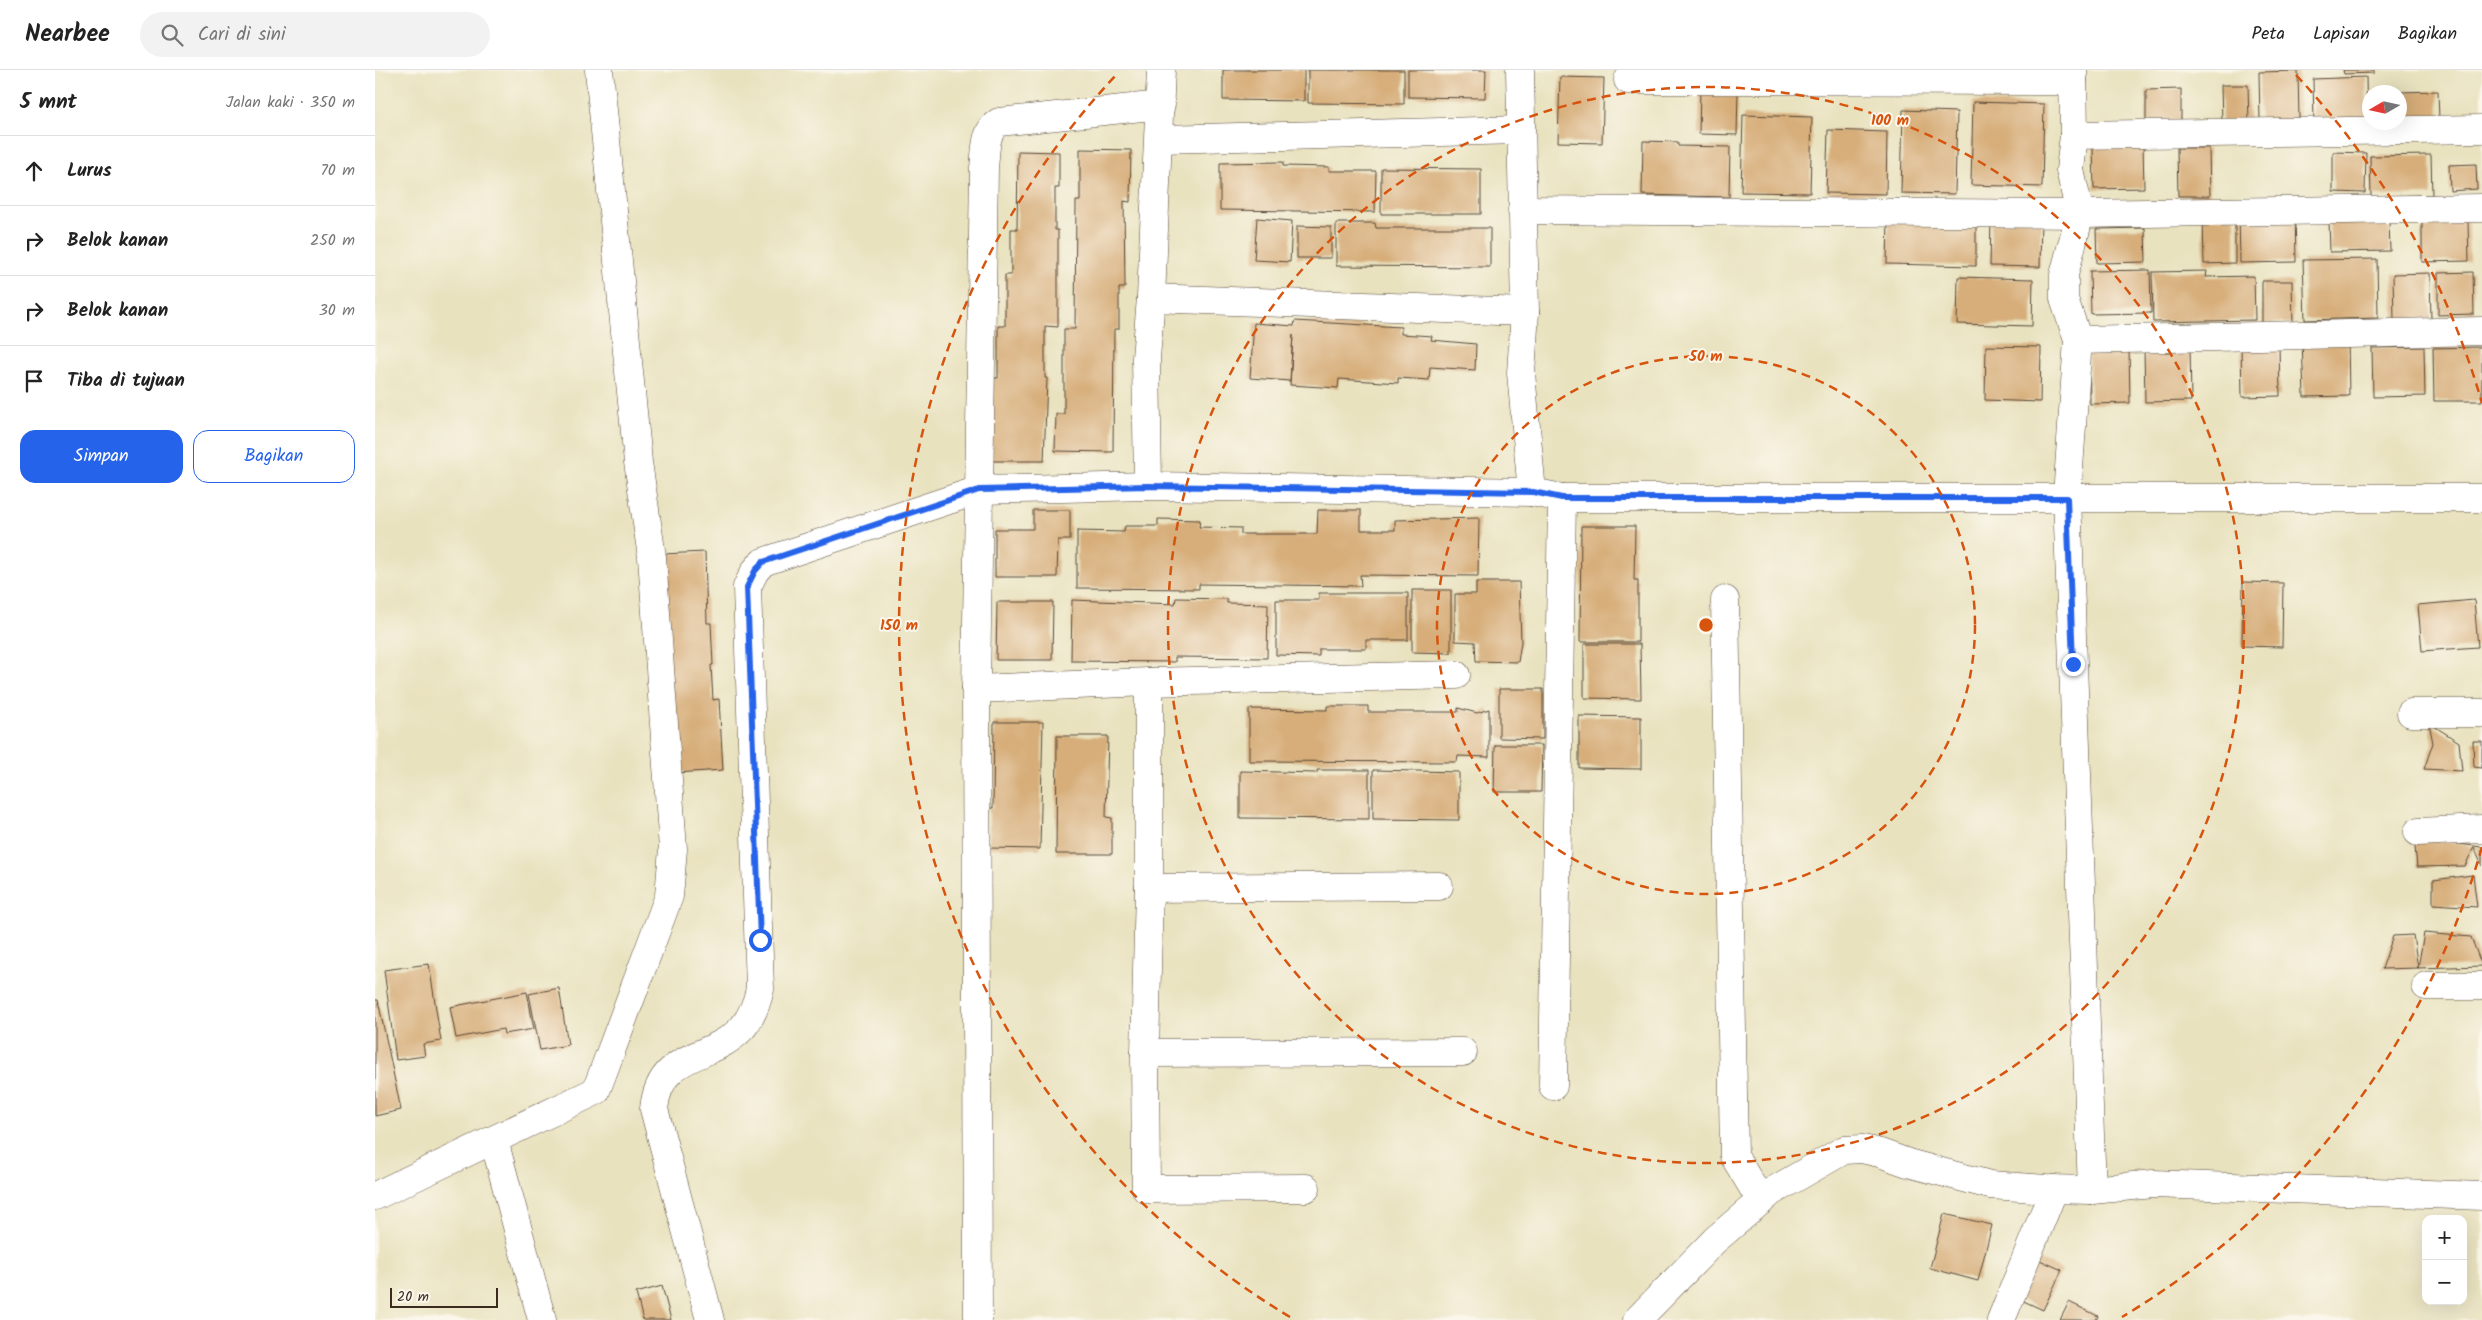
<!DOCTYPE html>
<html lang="id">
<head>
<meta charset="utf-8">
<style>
	:root { --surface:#fff; --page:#f2f2f2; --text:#222; --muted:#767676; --line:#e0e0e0; --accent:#2563eb }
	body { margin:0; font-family:Kalam,sans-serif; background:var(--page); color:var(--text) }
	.controls { position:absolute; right:15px; bottom:15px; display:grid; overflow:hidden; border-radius:10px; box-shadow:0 5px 20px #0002 }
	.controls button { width:45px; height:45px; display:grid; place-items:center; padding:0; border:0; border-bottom:1px solid var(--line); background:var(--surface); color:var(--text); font:25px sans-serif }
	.compass { position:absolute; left:1987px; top:15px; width:45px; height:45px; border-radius:50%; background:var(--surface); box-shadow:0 5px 20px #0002; rotate:261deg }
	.scale { position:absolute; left:15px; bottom:12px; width:108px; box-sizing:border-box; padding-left:5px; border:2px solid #3b2a1e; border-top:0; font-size:14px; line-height:18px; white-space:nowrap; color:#3b2a1e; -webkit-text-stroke:4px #fbf7ec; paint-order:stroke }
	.stop { position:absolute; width:15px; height:15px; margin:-11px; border:4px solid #2563eb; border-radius:50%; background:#fff }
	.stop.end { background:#2563eb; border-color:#fff; box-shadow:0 1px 5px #0008 }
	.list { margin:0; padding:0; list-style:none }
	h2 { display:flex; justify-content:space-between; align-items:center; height:65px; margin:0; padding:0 20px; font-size:21px }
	h2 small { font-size:16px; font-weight:400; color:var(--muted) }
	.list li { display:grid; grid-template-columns:32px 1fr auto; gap:15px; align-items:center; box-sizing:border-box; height:70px; padding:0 20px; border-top:1px solid var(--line) }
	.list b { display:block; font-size:19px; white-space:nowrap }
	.list em { font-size:16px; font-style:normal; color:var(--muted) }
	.actions { display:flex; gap:10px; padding:15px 20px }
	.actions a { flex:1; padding:11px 0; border:1px solid var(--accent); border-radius:15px; text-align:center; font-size:18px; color:var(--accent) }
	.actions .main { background:var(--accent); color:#fff }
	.icon { flex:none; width:28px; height:28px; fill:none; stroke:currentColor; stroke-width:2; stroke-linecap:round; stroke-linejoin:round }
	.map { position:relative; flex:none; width:2107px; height:1250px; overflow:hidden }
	header { display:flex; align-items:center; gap:30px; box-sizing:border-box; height:70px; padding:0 25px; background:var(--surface); border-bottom:1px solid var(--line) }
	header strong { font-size:24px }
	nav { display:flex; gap:28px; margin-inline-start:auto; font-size:18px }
	.search { width:350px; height:45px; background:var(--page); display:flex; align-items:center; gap:12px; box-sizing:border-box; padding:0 18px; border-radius:28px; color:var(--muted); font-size:19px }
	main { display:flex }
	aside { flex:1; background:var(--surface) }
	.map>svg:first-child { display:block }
	.building { fill:#d7ae7a }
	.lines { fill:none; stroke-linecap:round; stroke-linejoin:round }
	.minor-casing { stroke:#554636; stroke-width:29 }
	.minor { stroke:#fff; stroke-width:28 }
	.route { stroke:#2563eb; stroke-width:6 }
	.ring { fill:none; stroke:#d7540e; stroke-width:2.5; stroke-dasharray:9 6 }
	.centre { fill:#d7540e; stroke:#fbf7ec; stroke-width:2.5 }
	.ring-label { font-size:15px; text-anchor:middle; font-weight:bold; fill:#d7540e; stroke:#fbf7ec; stroke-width:4; stroke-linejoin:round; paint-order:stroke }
</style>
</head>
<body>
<header>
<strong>Nearbee</strong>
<div class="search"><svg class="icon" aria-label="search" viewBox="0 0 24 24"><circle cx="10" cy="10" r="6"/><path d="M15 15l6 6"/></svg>Cari di sini</div>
<nav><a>Peta</a><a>Lapisan</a><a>Bagikan</a></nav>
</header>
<main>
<aside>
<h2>5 mnt<small>Jalan kaki · 350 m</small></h2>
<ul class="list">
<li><svg class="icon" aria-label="ahead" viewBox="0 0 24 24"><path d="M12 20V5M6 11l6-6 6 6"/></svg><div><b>Lurus</b></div><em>70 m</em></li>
<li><svg class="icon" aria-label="right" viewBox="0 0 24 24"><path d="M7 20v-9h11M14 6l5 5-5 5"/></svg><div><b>Belok kanan</b></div><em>250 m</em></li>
<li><svg class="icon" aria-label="right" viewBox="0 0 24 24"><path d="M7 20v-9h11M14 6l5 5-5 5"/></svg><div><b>Belok kanan</b></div><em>30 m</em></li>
<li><svg class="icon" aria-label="arrive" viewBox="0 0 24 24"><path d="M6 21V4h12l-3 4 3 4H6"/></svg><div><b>Tiba di tujuan</b></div></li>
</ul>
<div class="actions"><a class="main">Simpan</a><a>Bagikan</a></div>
</aside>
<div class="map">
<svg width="2107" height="1250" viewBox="0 0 2107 1250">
	<rect width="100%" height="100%" fill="#fbf7ec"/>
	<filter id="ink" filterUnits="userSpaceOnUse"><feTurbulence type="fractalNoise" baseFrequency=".02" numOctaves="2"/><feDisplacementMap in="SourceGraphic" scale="10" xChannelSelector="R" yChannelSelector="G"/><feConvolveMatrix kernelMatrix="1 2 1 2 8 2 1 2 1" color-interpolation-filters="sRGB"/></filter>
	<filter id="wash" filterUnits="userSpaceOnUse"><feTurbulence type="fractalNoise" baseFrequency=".0096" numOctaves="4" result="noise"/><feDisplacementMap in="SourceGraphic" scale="20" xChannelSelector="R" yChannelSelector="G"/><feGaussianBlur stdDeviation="1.12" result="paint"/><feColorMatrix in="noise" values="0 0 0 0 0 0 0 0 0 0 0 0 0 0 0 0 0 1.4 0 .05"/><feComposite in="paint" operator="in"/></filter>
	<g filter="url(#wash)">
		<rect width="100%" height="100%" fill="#e9e2bf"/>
		<g id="blocks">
			<g class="building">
				<path d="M848,0H929V31L848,30Z"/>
				<path d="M933,0H1029V34L933,33Z"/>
				<path d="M1033,0H1111L1110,28L1033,27Z"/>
				<path d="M1968,0H1999V3L1969,4Z"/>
				<path d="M1923,1L1924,49L1885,50L1884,2Z"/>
				<path d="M1185,7L1229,8L1227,73L1183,72Z"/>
				<path d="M1991,7L1992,52H1939L1938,9Z"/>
				<path d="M1846,15H1873L1874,53H1847Z"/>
				<path d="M1325,19L1363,20L1362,65L1324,64Z"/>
				<path d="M1806,19V51H1771V20Z"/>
				<path d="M2063,21L2064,49H2024V22Z"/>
				<path d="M1598,32L1669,34L1667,117L1596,115Z"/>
				<path d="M1528,40L1582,42L1580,124L1526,123Z"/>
				<path d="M1368,45L1437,47L1435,123L1366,122Z"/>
				<path d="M1453,60L1512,62L1511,124L1451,123Z"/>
				<path d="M1268,71L1303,72V76L1355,77L1354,127L1267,125Z"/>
				<path d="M1768,75L1769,118L1719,119L1718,77Z"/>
				<path d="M1802,78H1834L1835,126H1803Z"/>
				<path d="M705,79L756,80L755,132L749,131L750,218H744V259H739L738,382L680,381L681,344H689V259H700L701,131H705Z"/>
				<path d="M643,81L684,82V118H680V160H683V257L670,256V308H672L669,391H617V308H623V256H630V205H636V159H642Z"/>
				<path d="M1958,82L1991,83L1990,123L1958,122Z"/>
				<path d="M2056,85L2057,125L1996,126L1995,86Z"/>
				<path d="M908,92V96L954,97V101H1001L1000,142L845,140V93Z"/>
				<path d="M2101,94L2102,119L2075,121L2074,95Z"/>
				<path d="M1006,98L1106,99V144H1006Z"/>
				<path d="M1920,142L1921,192L1865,193L1864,143Z"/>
				<path d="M1513,145L1601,147V196L1512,194Z"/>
				<path d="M1828,146H1860V193L1829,194Z"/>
				<path d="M882,148L917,151L915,192L879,190Z"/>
				<path d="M1616,148L1666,150L1665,197L1615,196Z"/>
				<path d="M2014,150L2015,181L1955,182L1954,151Z"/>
				<path d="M2093,151L2094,191L2047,192V152Z"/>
				<path d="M961,153H1000L1001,158H1115V197L961,196Z"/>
				<path d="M922,156L956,157V188H922Z"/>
				<path d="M1770,158L1771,192L1722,193L1721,159Z"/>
				<path d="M2002,189L2003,248L1930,250L1928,190Z"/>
				<path d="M1775,200L1776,243L1716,244L1715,201Z"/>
				<path d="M1832,201L1831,207L1879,206L1880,250L1778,252L1777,202Z"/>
				<path d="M2098,202L2099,244L2063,245V203Z"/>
				<path d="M2055,203L2056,249L2019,250L2018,204Z"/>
				<path d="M1583,207L1658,209L1657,256L1582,254Z"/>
				<path d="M1887,211H1917L1918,253H1887Z"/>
				<path d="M920,251L1026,257V264L1057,266L1056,270L1101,274L1100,300L1055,297L1054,310L1023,308V313L964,309L963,318L915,315L918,265L915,311L875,308L879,253L919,256Z"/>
				<path d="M1973,268L1974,326L1929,327L1927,269Z"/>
				<path d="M1904,274L1905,326L1867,327L1866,275Z"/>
				<path d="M1611,276L1666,277L1665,332L1610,330Z"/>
				<path d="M1815,276L1816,331L1770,332L1769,277Z"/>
				<path d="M1754,277L1755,333L1715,334L1714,278Z"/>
				<path d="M2049,277L2050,326L1998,327L1997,278Z"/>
				<path d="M2107,277V331H2059L2058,278Z"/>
				<path d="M658,440H695V470H683L682,507H620V459H658Z"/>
				<path d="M943,440H986V460H1020V450L1104,448L1103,506L985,505L986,516L824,514V519L702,518V461L749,462L750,456H783V449L825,450L824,457L866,458V464H942Z"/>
				<path d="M1206,456H1260L1259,510H1263V572H1205Z"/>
				<path d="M330,482L332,553H336L338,595H336L338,630L344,629L348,700L300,703L287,484Z"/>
				<path d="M1101,512H1144L1146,572L1143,592L1101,591L1100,572L1080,571V524H1101Z"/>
				<path d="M1868,512L1908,513L1907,577L1867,576Z"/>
				<path d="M1037,520H1076V583L1037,582Z"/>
				<path d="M944,523H1033V570H991V579H944V586L901,585V530H944Z"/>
				<path d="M801,528L852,529V533L893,534L892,588L800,587V592L696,591L697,530L800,534Z"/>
				<path d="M2099,530L2103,577L2047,581L2043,535Z"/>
				<path d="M622,532H678L677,590H621Z"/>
				<path d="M1209,574H1265L1266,629L1209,628Z"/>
				<path d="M1124,619H1168V669L1124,668Z"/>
				<path d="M952,636H993V642H1083V638L1102,643L1114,639V687L1083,686L1082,692L874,691V639L952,640Z"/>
				<path d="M1204,646L1266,647V699L1204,698Z"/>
				<path d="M619,652H668L665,779L614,778V738H618Z"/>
				<path d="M2054,653L2084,672L2087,701L2049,699L2058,673Z"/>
				<path d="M682,666H733L731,747L737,748V784H681Z"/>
				<path d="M2098,671H2107V698L2099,697Z"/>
				<path d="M1120,675H1167L1166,722H1119Z"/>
				<path d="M942,700H994V749L865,748V701L942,703Z"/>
				<path d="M998,700L1084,702V750L998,749Z"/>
				<path d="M2039,768L2107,777V796L2099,777L2090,796L2042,797Z"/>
				<path d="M2098,805L2102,837L2058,834V810Z"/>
				<path d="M2049,863L2096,867L2107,896L2043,898Z"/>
				<path d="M2038,865L2043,898L2007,899L2018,866Z"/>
				<path d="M54,894L66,971L48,974L50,986L21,990L9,900Z"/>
				<path d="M184,918L193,975L165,980L154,924Z"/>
				<path d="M152,922L159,959L129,964L128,959L81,968L75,937Z"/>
				<path d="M0,930H3L26,1040L0,1046Z"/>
				<path d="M1569,1144L1617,1155L1603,1211L1555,1198Z"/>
				<path d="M1658,1187L1687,1200L1668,1240L1640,1227Z"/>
				<path d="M287,1216L296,1250H268L261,1223Z"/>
				<path d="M1694,1232L1723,1246L1721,1250H1685Z"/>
			</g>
		</g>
	</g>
	<g filter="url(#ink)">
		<use href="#blocks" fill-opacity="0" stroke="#554636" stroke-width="1"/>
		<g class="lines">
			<g class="minor-casing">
				<g id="minor">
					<path d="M1145,0L1150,242L1146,303L1157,422"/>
					<path d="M1698,0L1699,65L1695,100L1705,144L1689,205V229L1703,270L1692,427L1717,1120"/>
					<path d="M1253,10L1698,11"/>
					<path d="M1699,65L2107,59"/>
					<path d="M785,69L1145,60"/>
					<path d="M1147,140L1705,144L2107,138"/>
					<path d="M776,228L1150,242"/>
					<path d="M1703,270L2107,261"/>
					<path d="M773,416L771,288L776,228L786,0"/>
					<path d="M1350,530L1359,1086L1386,1131"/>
					<path d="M774,612V818L770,983L771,1119L931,1118"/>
					<path d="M601,619L774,612L1081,605"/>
					<path d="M2036,643H2107"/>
					<path d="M2043,762L2107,759"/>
					<path d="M774,818L1064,816"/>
					<path d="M2051,916H2107"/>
					<path d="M770,983L1088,982"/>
					<path d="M1178,1016L1187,428"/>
					<path d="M119,1070L167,1250"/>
					<path d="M0,1126L221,1021L294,826L298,779L277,487L263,392L224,0"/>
					<path d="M335,1250L279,1039C285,979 337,992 368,957C377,946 382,933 385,919L372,517L380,501L388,492L604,420L773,416L1157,422L1187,428H2107"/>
					<path d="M603,1250L601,619L609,98C611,82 609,61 624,52L786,35"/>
					<path d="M1262,1250L1340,1170L1396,1122L1469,1080L1487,1079L1505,1083L1533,1093L1615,1115L1672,1119L1717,1120L1778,1114L2107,1126"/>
					<path d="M1626,1250L1679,1119"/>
				</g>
			</g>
			<use href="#minor" class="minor"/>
		</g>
	</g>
	<g class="lines" filter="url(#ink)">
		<path class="route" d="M385,870L372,517L380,501L388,492L604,420L773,416L1158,422L1187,428H1692L1698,594"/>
	</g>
	<g class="ring">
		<circle cx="1331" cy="555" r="269"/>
		<circle cx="1331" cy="555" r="538"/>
		<path d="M2107 777A807 807 0 0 1 1747 1247M915 1247A807 807 0 0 1 741 5M1921 5A807 807 0 0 1 2107 333"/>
	</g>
	<circle cx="1331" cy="555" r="8" class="centre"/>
	<g class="ring-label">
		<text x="1515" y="55">100 m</text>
		<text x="1331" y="291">50 m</text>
		<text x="524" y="560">150 m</text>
	</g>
</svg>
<div class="controls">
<button>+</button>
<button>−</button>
</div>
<svg class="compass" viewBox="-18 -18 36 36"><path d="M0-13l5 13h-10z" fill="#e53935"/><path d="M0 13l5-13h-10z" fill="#767676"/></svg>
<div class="scale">20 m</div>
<div class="stop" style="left:385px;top:870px"></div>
<div class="stop end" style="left:1698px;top:594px"></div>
</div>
</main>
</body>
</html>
